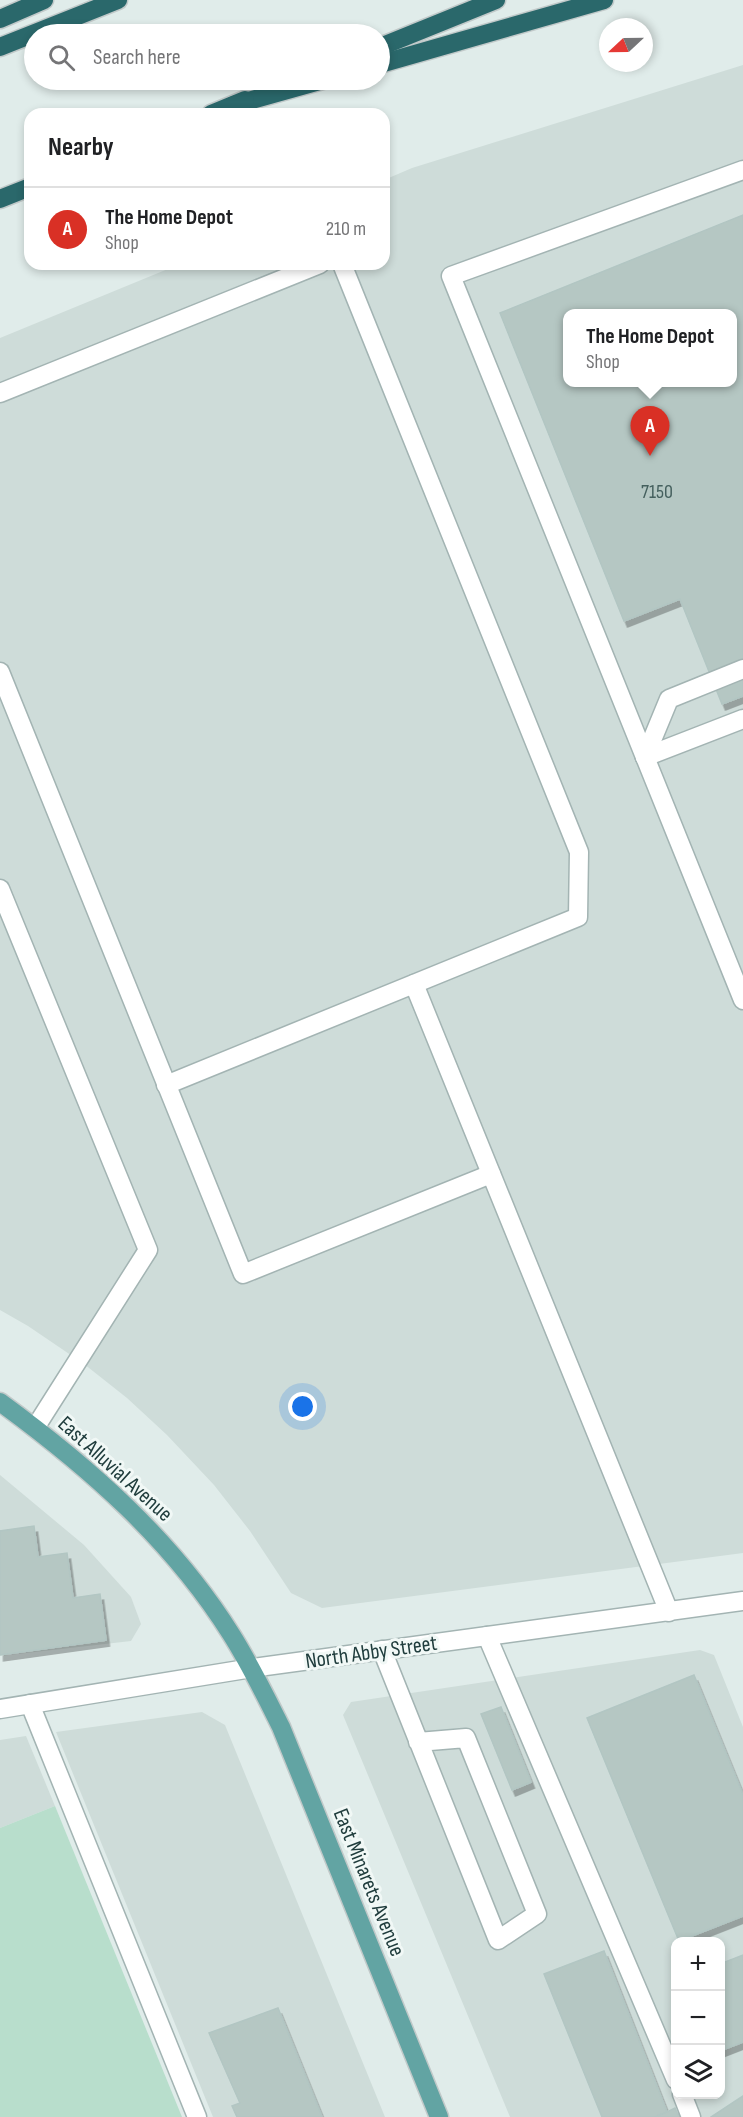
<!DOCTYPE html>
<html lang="en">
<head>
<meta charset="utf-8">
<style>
	:root { --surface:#fff; --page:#f2f2f2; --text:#202124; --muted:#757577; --line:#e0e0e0; --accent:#d93025 }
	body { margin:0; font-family:"Sofia Sans Condensed",sans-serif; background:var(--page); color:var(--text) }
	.controls { position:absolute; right:18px; bottom:18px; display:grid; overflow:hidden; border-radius:12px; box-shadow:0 3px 9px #0003 }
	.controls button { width:54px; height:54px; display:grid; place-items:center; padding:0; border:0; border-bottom:2px solid var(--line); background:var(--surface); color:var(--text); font:30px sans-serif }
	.compass { position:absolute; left:599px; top:18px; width:54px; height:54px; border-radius:50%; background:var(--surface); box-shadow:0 3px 9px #0003; rotate:248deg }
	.you { position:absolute; left:303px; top:1407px; width:21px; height:21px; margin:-15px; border:4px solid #fff; border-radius:50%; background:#1a73e8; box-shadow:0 0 0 9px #1a73e833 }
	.badge { display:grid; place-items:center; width:39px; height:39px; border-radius:50%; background:var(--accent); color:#fff; font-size:20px; font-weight:700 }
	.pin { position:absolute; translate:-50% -50px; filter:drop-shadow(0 2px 3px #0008) }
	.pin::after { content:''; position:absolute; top:32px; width:21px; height:18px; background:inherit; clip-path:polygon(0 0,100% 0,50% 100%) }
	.popup { position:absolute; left:563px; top:309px; width:174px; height:78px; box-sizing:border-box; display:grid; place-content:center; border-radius:12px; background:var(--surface); filter:drop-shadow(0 2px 4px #0005); font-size:20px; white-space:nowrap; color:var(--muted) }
	.popup b { font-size:22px; color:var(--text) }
	.popup::after { content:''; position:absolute; left:50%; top:100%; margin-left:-12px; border:12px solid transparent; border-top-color:var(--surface) }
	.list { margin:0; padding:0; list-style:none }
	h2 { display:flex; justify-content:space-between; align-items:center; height:78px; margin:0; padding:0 24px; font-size:26px }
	h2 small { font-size:20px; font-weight:400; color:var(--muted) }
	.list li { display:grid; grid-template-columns:39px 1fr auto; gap:18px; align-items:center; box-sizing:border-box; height:84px; padding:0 24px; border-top:2px solid var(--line) }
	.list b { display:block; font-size:22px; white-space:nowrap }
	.list p { margin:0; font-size:20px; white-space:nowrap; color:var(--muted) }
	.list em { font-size:20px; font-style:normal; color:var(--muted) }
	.icon { flex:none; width:33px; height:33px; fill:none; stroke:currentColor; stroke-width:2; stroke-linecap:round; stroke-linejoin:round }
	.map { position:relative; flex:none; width:743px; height:2117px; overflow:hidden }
	.search { position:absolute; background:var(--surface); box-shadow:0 3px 9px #0003; left:24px; top:24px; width:366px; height:66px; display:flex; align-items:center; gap:15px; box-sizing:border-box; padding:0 21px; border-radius:33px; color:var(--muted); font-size:22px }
	.panel { position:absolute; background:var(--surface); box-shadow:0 3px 9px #0003; left:24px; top:108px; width:366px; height:162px; border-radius:18px }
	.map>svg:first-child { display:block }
	.built { fill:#cedcd9; fill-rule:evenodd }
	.green { fill:#b8decc }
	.building { fill:#b5c7c3; stroke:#b2c6c3; stroke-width:1.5; fill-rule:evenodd; filter:url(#shadow) }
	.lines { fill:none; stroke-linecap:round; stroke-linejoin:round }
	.minor-casing { stroke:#a3b4b3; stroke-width:21 }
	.major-casing { stroke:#c1c9c9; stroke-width:21 }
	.highway-casing { stroke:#c1c9c9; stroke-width:21 }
	.minor { stroke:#fff; stroke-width:18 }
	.major { stroke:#62a4a3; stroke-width:18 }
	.highway { stroke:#2a686b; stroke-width:18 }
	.labels { text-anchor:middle; stroke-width:6; stroke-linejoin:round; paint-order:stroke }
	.number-label { font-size:20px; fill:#45605e }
	.street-label { font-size:22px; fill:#203d3d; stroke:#f1f8f6 }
</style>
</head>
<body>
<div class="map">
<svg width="743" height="2117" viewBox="0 0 743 2117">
	<defs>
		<filter id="shadow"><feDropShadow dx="3.5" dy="6" stdDeviation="0" flood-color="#0004"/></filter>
	</defs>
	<rect width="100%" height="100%" fill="#e0ecea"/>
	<g class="built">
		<path d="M743,65V1553L322,1608L291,1593L250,1531L214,1485L167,1435L127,1398L84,1364L28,1326L0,1310V338L180,264H384V180L412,168ZM568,314H732V382H568Z"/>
		<path d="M0,1475L84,1545L131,1597L141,1624L131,1641L0,1656Z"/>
		<path d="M700,1650L714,1655L743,1727V2117H679L675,2108L655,2117H510L343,1715L351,1702ZM676,1942H720V2094H676Z"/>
		<path d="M202,1712L225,1725L385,2117H213L56,1732Z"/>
		<path d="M26,1736L55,1806L0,1828V1740Z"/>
	</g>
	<path class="green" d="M55,1806L182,2117H0V1828Z"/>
	<g class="building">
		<path d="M743,215V696L722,704L680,599L624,621L500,313ZM568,314H732V382H568Z"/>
		<path d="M34,1526L38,1557L67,1553L73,1598L100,1594L106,1640L0,1655V1531Z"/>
		<path d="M694,1675L743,1795V1916L679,1941L587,1718Z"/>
		<path d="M501,1707L531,1782L512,1790L481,1714Z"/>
		<path d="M604,1951L667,2112L655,2117H602L544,1974Z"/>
		<path d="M743,1955V2042L720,2051V1964Z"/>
		<path d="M278,2008L322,2117H237L232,2106L240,2103L209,2033Z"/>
		<path d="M743,2096V2117H711Z"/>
		<path d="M675,2108L679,2117H655L667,2112Z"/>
	</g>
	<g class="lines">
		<g class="minor-casing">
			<g id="minor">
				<path d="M743,170L451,276L743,1000"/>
				<path d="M0,393L320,264"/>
				<path d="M0,672L243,1274L491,1174"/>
				<path d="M645,757L669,699L743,669"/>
				<path d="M645,757L743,719"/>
				<path d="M0,889L148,1250L35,1428"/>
				<path d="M414,984L669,1612"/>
				<path d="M166,1085L578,917L579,852L342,264"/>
				<path d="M487,1636L676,2080"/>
				<path d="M382,1650L498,1940L537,1914L466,1738L418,1742"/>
				<path d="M30,1704L197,2117"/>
				<path d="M0,1709L252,1668L743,1601"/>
				<path d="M682,2094L691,2117"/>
			</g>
		</g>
		<g class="major-casing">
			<path id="major" d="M0,1402C89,1467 172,1540 231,1634C250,1664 265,1695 281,1727L439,2117"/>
		</g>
		<g class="highway-casing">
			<g id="highway">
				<path d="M0,19L44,0"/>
				<path d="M0,47L118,0"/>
				<path d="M380,47L496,0"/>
				<path d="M380,64L604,0"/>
				<path d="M234,105L323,80"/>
				<path d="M211,114L245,100"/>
				<path d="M0,199L30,187"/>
			</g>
		</g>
		<use href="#minor" class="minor"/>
		<use href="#major" class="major"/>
		<use href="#highway" class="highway"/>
	</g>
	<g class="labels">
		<g class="number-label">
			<text x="657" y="498">7150</text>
		</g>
		<g class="street-label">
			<text transform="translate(116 1468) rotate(42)" y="8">East Alluvial Avenue</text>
			<text transform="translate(371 1651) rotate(-8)" y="8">North Abby Street</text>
			<text transform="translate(370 1882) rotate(68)" y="8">East Minarets Avenue</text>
		</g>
	</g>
</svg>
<div class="controls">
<button>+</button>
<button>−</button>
<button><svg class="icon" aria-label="layers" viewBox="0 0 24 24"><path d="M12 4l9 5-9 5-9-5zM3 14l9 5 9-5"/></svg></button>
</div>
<svg class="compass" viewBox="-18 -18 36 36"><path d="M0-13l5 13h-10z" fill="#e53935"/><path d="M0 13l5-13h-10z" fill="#757577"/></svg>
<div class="you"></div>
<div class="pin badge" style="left:650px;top:456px">A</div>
<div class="popup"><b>The Home Depot</b>Shop</div>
<div class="search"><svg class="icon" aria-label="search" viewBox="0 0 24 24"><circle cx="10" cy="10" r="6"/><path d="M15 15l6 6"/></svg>Search here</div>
<section class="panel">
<h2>Nearby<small></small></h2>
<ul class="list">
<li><span class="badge">A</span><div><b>The Home Depot</b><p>Shop</p></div><em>210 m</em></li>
</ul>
</section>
</div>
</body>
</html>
